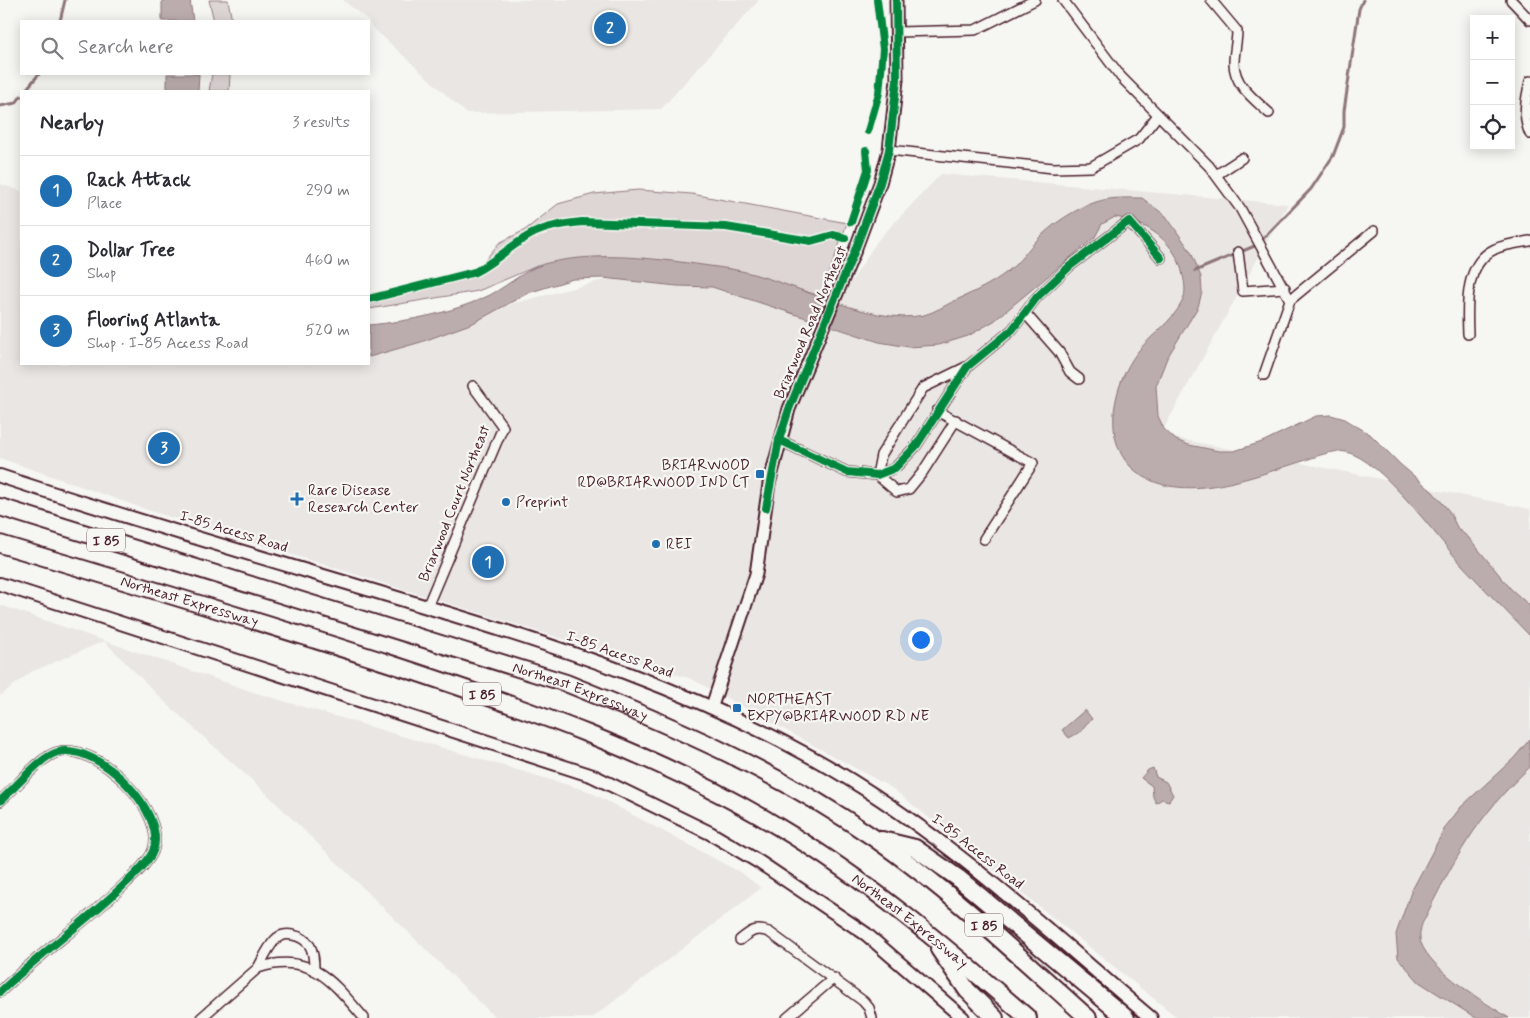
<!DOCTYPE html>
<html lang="en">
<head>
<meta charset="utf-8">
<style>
	:root { --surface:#fff; --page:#f2f2f3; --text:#2b2b33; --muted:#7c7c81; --line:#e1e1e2; --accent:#1f6fb2 }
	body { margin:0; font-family:Mynerve,sans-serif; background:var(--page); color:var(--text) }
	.controls { position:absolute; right:15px; top:15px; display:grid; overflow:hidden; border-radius:0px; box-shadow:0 2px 12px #0003 }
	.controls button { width:45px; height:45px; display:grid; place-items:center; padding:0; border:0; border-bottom:1px solid var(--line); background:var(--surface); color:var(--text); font:25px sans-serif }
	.you { position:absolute; left:920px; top:639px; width:18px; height:18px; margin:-12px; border:4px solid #fff; border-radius:50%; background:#1a73e8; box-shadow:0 0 0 8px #1a73e833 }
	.badge { display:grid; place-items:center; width:32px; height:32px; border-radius:50%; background:var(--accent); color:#fff; font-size:16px; font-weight:700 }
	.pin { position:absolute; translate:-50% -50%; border:2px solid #fff; box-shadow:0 1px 5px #0006 }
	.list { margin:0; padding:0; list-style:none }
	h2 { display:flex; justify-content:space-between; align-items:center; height:65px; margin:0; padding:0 20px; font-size:21px }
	h2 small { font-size:16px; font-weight:400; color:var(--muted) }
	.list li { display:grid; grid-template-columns:32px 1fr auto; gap:15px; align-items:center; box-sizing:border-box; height:70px; padding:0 20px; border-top:1px solid var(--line) }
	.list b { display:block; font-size:19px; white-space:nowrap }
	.list p { margin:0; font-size:16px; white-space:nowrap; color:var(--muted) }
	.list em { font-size:16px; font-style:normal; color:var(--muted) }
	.icon { flex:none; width:28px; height:28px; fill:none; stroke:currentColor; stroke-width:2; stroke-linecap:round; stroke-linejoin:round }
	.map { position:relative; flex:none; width:1530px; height:1018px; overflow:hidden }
	.search { position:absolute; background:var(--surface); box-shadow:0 2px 12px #0003; left:20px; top:20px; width:350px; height:55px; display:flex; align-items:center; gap:12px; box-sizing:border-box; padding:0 18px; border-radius:0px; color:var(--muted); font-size:19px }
	.panel { position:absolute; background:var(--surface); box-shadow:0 2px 12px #0003; left:20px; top:90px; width:350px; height:275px; border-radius:0px }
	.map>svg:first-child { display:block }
	.built { fill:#e9e6e3 }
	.green { fill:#ddd6d5; stroke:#947a80 }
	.water { fill:#bbadae; stroke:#8e747a }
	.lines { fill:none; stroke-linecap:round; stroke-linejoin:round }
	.stream { stroke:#8e747a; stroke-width:3 }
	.minor-casing { stroke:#4a1f2b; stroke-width:12 }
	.tertiary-casing { stroke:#4a1f2b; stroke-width:15 }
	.secondary-casing { stroke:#4a1f2b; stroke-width:16 }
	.motorway-casing { stroke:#4a1f2b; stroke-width:20 }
	.minor { stroke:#f6f6f2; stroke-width:9 }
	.tertiary { stroke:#f6f6f2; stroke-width:11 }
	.secondary { stroke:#f6f6f2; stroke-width:12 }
	.motorway { stroke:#f6f6f2; stroke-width:16 }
	.cycleway-casing { stroke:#f6f6f2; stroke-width:11 }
	.cycleway { stroke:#00873e; stroke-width:8 }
	.poi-dot { fill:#1f6fb2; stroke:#f6f6f2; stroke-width:2 }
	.labels { text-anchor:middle; stroke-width:4.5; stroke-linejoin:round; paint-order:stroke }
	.shield { fill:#f6f6f2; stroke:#7e6067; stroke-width:1 }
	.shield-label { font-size:14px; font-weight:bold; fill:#4a1f2b }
	.street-label { font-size:15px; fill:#4a1f2b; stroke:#f6f6f2 }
	.poi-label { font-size:15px; fill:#4a1f2b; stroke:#f6f6f2; text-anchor:start }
</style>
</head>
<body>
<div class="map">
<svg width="1530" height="1018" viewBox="0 0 1530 1018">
	<rect width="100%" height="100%" fill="#f6f6f2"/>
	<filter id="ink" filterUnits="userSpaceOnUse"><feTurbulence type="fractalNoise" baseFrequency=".02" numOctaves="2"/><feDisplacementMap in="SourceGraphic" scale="10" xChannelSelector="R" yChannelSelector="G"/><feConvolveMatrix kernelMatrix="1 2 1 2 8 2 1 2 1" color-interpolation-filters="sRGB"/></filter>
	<g filter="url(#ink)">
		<g class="built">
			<path d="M343,0H759L661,109L466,113L369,24V21Z"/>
			<path d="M941,174L1288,204L1160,435L1530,509V1018H1178L892,788L692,679L148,510L0,458V184L21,191V364H369V341L685,259L824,324L878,240Z"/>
			<path d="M0,605L256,693L588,791L743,874L761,888L592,1018H496L265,792L168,705L104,641L31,672L0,696Z"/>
		</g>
		<g class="green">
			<path d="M209,0H228L232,21H214Z"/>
			<path d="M212,74H230L229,91H209Z"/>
			<path d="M638,190L692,194L847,223L821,296L734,270L675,262L604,257L537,266L478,291L369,309V294L465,275L482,264L499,243L525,230L558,204L594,194Z"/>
		</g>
		<g class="water">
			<path d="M162,0H190L193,21H162Z"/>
			<path d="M167,74H199L198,91H167Z"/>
			<path d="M1142,198L1166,216L1191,252L1201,277L1202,292L1198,307L1167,358L1156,386L1158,416L1164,429L1176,440L1189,445L1219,451H1234L1262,442L1316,416L1331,415L1345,419L1371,435L1401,465L1433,492L1449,511L1458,529L1469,538L1511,589L1530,606V636C1508,613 1485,590 1463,566C1437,538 1381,459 1346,452C1334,449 1315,457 1303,461C1254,476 1174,510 1130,466C1102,437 1114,384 1136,354C1150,335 1173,322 1183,300C1186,293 1185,283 1183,276C1177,242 1147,222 1115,217L1102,224L1095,237L994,321L968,336L939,345L909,347L879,342L712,287L677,286L603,278L573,279L528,293L473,323L421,342L369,357V325C410,321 452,313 490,295C511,284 528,266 552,262C610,250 673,261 731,269C788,278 869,327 924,315C935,312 944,306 954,301C976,291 997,282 1015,265C1023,257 1029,248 1037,240C1052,224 1075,209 1096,202C1111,197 1126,198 1142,198Z"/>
			<path d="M1085,710L1092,719L1086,724L1082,731L1069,738L1062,730Z"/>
			<path d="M1530,739V767C1477,816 1453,861 1422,924C1420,931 1419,936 1421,943C1432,971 1484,1002 1509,1018H1476L1419,982L1398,958L1396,934L1411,892L1446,826L1461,807L1514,758Z"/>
			<path d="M1153,768L1156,777L1166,782L1173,795L1169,801L1162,799L1156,803L1153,797L1152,786L1141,778L1148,770Z"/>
		</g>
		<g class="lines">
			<g class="stream">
				<path d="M60,21L65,0"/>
				<path d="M25,91L39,74"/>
				<path d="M0,106L16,103L21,96"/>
				<path d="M1195,271L1257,245L1311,189L1333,156L1344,127V111L1359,9L1363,0"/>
			</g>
			<g class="minor-casing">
				<g id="minor">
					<path d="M1063,0L1121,77L1209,166L1240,208L1290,300L1264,375"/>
					<path d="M1211,0L1237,31C1237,42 1234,52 1234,63C1234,85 1254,99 1269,113"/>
					<path d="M1511,0L1530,20"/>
					<path d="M897,32L975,30L1035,0"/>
					<path d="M1530,81C1526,98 1522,117 1530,134"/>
					<path d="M889,150L1053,168L1091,167L1139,139L1158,115"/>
					<path d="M1216,175L1242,158"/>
					<path d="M1238,252L1243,291L1285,288"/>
					<path d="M1290,300L1374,231"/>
					<path d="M1025,313L1059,352L1070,372L1079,379"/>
					<path d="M1468,334C1467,307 1464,263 1495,249C1505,244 1519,243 1530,241"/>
					<path d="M937,411L1033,463L984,539"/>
					<path d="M956,420L922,473L909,489L897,492L877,475L881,455L923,388L966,367"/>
					<path d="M779,440L847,472L877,475L895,468L916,446L967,367L1012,330L1037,297L1070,266L1129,221L1161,258"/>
					<path d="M427,607L503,427L473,386"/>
					<path d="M0,801C16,788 39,757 58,752C97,742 168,812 153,851C148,863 135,874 126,883C86,922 40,953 0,992"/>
					<path d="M740,940C751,931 756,927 769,932L863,1001L869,1008L872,1018"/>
					<path d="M258,968C263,959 268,947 275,940C284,930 303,935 310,946C314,953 314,962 314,970"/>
					<path d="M201,1018L258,968C311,951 333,982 364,1018"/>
					<path d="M787,1018L834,978"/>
				</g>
			</g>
			<g class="tertiary-casing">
				<path id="tertiary" d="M712,706L756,574L769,484L789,409L855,250L880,183L889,150L897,80L896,0"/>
			</g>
			<g class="secondary-casing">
				<g id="secondary">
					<path d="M0,476C141,523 285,564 427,607C560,647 691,690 813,758C938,827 1042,926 1151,1018"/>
					<path d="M0,584L593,776L710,833L759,862L866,934L963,1018"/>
				</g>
			</g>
			<g class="motorway-casing">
				<g id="motorway">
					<path id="s1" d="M0,507L566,683C673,726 779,772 874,838C950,891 1019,956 1088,1018"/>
					<path id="s2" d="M0,544C131,583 261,622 391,664C525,708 655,753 777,826C868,880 948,949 1028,1018"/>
					<path d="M882,840L915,848L958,878L1126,1018"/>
					<path d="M939,949L967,990L995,1018"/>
				</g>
			</g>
			<use href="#minor" class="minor"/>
			<use href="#tertiary" class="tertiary"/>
			<use href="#secondary" class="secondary"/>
			<use href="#motorway" class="motorway"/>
			<g class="cycleway-casing">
				<g id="cycleway">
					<path d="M868,131L879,93L883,49L877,0"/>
					<path d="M851,222L868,170L866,151"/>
					<path d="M369,299L475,272C495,262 510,246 530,235C546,226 564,224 582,222L726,227L811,241L833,235L845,238"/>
					<path d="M779,440L847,472L877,475L895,468L916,446L967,367L1012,330L1037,297L1070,266L1129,221L1161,258"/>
					<path d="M766,508L779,440L789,409L855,250L880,183L889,150L897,80L896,0"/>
					<path d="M0,801C16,788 39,757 58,752C97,742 168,812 153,851C148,863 135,874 126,883C86,922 40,953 0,992"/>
				</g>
			</g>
			<use href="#cycleway" class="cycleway"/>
		</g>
	</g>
	<g class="poi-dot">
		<rect x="755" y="469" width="10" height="10" rx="2.5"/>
		<path d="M294.5 491.5h5v5h5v5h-5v5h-5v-5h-5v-5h5z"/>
		<circle cx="506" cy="502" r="5"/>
		<circle cx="656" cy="544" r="5"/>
		<rect x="732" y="703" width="10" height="10" rx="2.5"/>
	</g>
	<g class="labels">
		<g class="shield">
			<rect x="87" y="528.5" width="38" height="23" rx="4"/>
			<rect x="463" y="682.5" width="38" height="23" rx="4"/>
			<rect x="965" y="913.5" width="38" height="23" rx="4"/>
		</g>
		<g class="shield-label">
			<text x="106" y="545">I 85</text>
			<text x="482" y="699">I 85</text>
			<text x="984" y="930">I 85</text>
		</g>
		<g class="street-label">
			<text transform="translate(810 322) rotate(-67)" y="5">Briarwood Road Northeast</text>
			<text transform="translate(454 503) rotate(-68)" y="5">Briarwood Court Northeast</text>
			<text transform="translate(234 531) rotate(17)" y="5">I-85 Access Road</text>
			<text dy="5" stroke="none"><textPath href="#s2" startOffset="198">Northeast Expressway</textPath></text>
			<text transform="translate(620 654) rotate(20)" y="5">I-85 Access Road</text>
			<text dy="5" stroke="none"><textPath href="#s1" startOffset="609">Northeast Expressway</textPath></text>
			<text transform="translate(978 851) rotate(38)" y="5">I-85 Access Road</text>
			<text dy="5" stroke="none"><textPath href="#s2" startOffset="992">Northeast Expressway</textPath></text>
		</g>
		<g class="poi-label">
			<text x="750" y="470" text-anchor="end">BRIARWOOD<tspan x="750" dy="17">RD@BRIARWOOD IND CT</tspan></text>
			<text x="308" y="495">Rare Disease<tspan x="308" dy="17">Research Center</tspan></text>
			<text x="516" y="507">Preprint</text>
			<text x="666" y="549">REI</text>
			<text x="747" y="704">NORTHEAST<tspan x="747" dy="17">EXPY@BRIARWOOD RD NE</tspan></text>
		</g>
	</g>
</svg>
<div class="controls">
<button>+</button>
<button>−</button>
<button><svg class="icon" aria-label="locate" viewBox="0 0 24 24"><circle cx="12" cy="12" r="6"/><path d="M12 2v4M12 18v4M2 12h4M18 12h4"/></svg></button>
</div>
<div class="you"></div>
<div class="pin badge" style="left:488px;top:562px">1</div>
<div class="pin badge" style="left:610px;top:28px">2</div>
<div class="pin badge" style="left:164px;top:448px">3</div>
<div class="search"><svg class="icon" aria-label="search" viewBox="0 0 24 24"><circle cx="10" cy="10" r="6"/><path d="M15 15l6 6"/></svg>Search here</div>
<section class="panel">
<h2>Nearby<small>3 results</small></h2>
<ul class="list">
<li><span class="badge">1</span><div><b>Rack Attack</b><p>Place</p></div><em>290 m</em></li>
<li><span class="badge">2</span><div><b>Dollar Tree</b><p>Shop</p></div><em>460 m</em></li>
<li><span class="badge">3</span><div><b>Flooring Atlanta</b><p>Shop · I-85 Access Road</p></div><em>520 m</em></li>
</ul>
</section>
</div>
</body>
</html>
